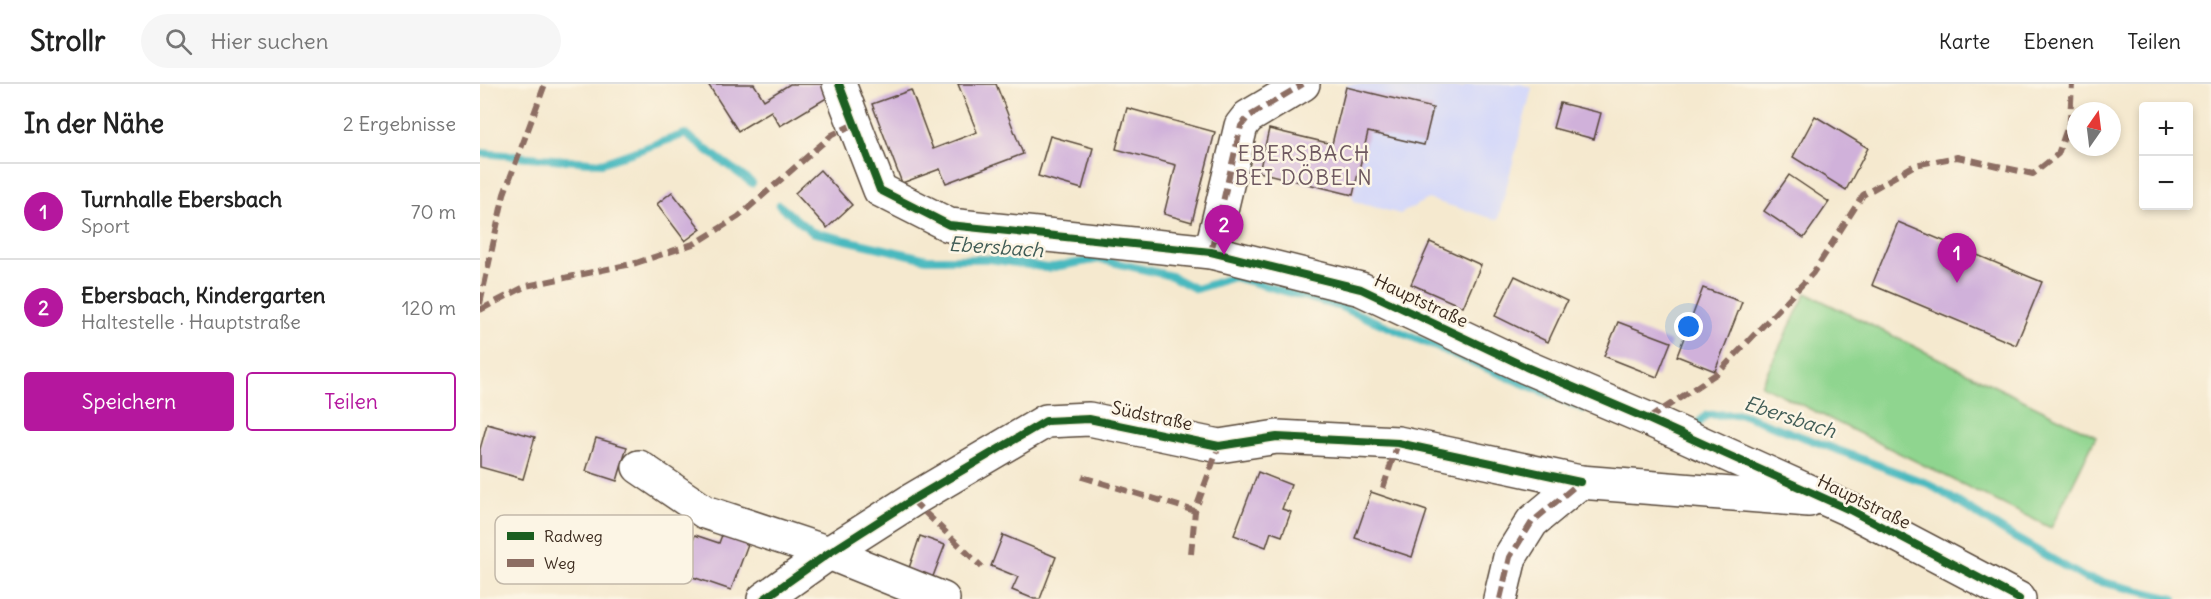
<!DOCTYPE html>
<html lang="de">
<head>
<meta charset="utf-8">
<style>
	:root { --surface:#fff; --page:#f6f6f6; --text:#222; --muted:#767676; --line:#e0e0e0; --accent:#b5179e }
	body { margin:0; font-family:Delius,sans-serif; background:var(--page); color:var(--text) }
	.controls { position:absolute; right:18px; top:18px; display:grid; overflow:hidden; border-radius:6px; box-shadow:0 3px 9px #0003 }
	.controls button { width:54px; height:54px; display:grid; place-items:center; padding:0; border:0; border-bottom:2px solid var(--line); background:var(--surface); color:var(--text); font:30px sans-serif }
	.compass { position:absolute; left:1587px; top:18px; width:54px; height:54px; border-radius:50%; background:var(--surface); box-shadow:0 3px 9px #0003; rotate:14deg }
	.you { position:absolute; left:1209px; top:243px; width:21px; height:21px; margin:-15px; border:4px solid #fff; border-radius:50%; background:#1a73e8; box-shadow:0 0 0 9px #1a73e833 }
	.badge { display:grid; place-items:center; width:39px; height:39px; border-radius:50%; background:var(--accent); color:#fff; font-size:20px; font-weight:700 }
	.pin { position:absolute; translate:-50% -50px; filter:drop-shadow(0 2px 3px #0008) }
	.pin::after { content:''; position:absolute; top:32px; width:21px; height:18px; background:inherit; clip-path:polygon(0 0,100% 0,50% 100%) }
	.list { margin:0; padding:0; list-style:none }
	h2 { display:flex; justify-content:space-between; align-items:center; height:78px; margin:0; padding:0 24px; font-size:26px }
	h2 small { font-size:20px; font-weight:400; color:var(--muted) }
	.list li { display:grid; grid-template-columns:39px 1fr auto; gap:18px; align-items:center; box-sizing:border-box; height:96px; padding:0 24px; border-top:2px solid var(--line) }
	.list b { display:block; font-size:22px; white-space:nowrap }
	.list p { margin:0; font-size:20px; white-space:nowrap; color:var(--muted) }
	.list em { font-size:20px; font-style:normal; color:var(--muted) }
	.actions { display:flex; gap:12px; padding:18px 24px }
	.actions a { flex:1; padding:14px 0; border:2px solid var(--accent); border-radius:6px; text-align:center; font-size:21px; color:var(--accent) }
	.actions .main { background:var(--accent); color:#fff }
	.icon { flex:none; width:33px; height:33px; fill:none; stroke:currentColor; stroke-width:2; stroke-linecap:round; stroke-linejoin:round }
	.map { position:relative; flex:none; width:1731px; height:515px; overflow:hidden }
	header { display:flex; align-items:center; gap:36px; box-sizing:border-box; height:84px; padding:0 30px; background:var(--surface); border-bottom:2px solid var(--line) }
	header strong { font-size:28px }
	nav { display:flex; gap:33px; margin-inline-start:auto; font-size:21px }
	.search { width:420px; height:54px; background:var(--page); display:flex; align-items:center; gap:15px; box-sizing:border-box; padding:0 21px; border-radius:33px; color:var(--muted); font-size:22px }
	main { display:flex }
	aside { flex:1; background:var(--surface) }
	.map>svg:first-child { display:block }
	.built { fill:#d4d8f9 }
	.green { fill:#8fd58f; stroke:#658056; stroke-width:1.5 }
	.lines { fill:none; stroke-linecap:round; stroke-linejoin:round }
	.stream { stroke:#4ab9bf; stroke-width:8 }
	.building { fill:#d0b1da }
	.minor-casing { stroke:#574739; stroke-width:36 }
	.minor { stroke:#fff; stroke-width:33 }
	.quiet { stroke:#8d6e63; stroke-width:6; stroke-dasharray:12 6; stroke-linecap:butt }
	.cycleway-casing { stroke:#fcf5e5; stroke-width:11 }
	.cycleway { stroke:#1b5e20; stroke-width:8 }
	.labels { text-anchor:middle; stroke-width:5; stroke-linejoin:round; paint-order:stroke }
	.street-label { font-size:18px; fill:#3b2a1e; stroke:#fcf5e5 }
	.water-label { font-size:20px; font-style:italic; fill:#405c56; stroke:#fcf5e5 }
	.quarter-label { font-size:21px; letter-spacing:1.5px; fill:#6f5960; stroke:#fcf5e5 }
	.key { fill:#fcf5e5; stroke:#c2b8a9; stroke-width:1.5 }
	.key-label { font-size:16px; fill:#3b2a1e }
</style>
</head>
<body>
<header>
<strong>Strollr</strong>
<div class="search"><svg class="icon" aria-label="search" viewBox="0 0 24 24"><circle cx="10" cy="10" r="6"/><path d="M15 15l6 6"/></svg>Hier suchen</div>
<nav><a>Karte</a><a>Ebenen</a><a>Teilen</a></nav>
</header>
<main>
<aside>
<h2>In der Nähe<small>2 Ergebnisse</small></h2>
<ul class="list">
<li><span class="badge">1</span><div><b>Turnhalle Ebersbach</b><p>Sport</p></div><em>70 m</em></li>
<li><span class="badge">2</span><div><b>Ebersbach, Kindergarten</b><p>Haltestelle · Hauptstraße</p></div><em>120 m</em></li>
</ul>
<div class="actions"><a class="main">Speichern</a><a>Teilen</a></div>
</aside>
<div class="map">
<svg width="1731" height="515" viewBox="0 0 1731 515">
	<rect width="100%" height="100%" fill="#fcf5e5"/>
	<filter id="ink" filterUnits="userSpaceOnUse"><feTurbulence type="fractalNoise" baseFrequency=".0167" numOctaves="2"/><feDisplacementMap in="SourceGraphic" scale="12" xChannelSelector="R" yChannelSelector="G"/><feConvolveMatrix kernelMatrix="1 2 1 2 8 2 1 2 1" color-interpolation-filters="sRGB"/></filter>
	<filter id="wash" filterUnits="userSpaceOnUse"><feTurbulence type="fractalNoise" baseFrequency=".008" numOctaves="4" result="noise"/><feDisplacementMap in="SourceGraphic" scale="24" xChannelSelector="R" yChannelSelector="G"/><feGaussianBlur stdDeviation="1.35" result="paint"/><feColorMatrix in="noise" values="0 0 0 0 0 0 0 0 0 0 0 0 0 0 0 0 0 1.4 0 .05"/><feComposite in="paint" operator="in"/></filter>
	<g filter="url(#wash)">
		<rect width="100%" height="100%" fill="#f5e9cf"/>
		<path class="built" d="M868,0H966L982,4L987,0H1041L1052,4L1018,136L948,115L920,130L874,117L852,60L866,3Z"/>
		<path class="green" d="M1326,209L1616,352L1571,444L1281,301Z"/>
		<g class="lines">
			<g class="stream">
				<path d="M0,69L122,79L205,50L272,99"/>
				<path d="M299,121L332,148L447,175H509L568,184L620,175L691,192L716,205L754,193L861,223L1104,325"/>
				<path d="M1211,346L1227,331L1261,330L1449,400L1532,452L1605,494L1694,515"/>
			</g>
		</g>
		<g id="blocks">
			<g class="building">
				<path d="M228,0H274L284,16L310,0H343L350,12L300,42L291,27L258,47Z"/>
				<path d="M478,0H516L543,70L466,99L460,85L422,99L392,20L431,6L453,65L497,48Z"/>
				<path d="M866,3L953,24L944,61L888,48L873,111L779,88L789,45L852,60Z"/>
				<path d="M1080,19L1121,29L1114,55L1073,44Z"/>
				<path d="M647,24L735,48L712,138L684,130L696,81L636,65Z"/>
				<path d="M1335,32L1388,64L1366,106L1313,73Z"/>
				<path d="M570,52L613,64L602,105L558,92Z"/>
				<path d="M340,86L372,121L347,144L315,109Z"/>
				<path d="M1309,91L1349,118L1324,154L1284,127Z"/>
				<path d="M192,108L221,145L205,157L177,120Z"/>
				<path d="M1418,138L1562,198L1536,261L1392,201Z"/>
				<path d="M950,158L1001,181L983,223L931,200Z"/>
				<path d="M1035,192L1087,217L1068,258L1015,232Z"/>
				<path d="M1223,204L1262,218L1235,287L1197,272Z"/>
				<path d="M1138,238L1191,258L1177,293L1124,272Z"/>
				<path d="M7,340L55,353L43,395L0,383V365Z"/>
				<path d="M116,354L147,363L137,397L106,387Z"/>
				<path d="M778,388L811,401L802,425L811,428L802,452L791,448L786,463L754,451Z"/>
				<path d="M891,408L947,427L932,473L875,454Z"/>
				<path d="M215,451L239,459L242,451L268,460L251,506L201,489Z"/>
				<path d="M523,451L576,473L560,515H554L532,506L538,493L511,482Z"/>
				<path d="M440,452L465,461L452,495L428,487Z"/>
			</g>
		</g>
	</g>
	<g filter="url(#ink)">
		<use href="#blocks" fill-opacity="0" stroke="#574739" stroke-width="1.5"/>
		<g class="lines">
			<g class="minor-casing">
				<g id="minor">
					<path d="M359,0L400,106L469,141L731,168L881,205L1046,283L1168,335L1370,426L1539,515"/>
					<path d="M731,168L761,42L768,33L823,0"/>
					<path d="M159,383L225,428L349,469L463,515"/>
					<path d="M284,515L349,469L432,416L566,337L609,335L739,362L797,353L918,359L1100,398L1329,416"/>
					<path d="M1020,515L1030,473L1052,438L1100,398"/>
				</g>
			</g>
			<use href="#minor" class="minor"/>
			<g class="quiet">
				<path d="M731,168L761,42L768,33L823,0"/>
				<path d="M0,220L24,110L65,0"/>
				<path d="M0,226L46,202L156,179L216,159L258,133L352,51L374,40"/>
				<path d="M1168,335L1239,288L1333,189L1383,111L1435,81L1477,73L1553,90L1578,70L1590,36L1592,0"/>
				<path d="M602,393L715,427L739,362"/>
				<path d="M903,404L918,359"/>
				<path d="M432,416L502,483"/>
				<path d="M711,470L715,427"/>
				<path d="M1020,515L1030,473L1052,438L1100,398"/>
			</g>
			<g class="cycleway-casing">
				<g id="cycleway">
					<path d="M359,0L400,106L469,141L731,168L881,205L1046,283L1168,335L1370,426L1539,515"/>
					<path d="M284,515L349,469L432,416L566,337L609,335L739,362L797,353L918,359L1100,398"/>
				</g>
			</g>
			<use href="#cycleway" class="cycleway"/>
		</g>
	</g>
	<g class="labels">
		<g class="street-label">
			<text transform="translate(941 217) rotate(25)" y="6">Hauptstraße</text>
			<text transform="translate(672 332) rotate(12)" y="6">Südstraße</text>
			<text transform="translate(1384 418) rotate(26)" y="6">Hauptstraße</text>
		</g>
		<g class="water-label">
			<text transform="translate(516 163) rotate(4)" y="7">Ebersbach</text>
			<text transform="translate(1310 333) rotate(18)" y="7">Ebersbach</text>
		</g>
		<g class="quarter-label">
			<text x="824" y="77">EBERSBACH<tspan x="824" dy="24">BEI DÖBELN</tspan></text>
		</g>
	</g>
	<rect x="15" y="431" width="198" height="69" rx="9" class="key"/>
	<rect x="27" y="448" width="27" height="8" fill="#1b5e20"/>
	<rect x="27" y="475" width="27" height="8" fill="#8d6e63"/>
	<g class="key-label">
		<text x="64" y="458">Radweg</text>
		<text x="64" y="485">Weg</text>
	</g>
</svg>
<div class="controls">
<button>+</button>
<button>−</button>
</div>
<svg class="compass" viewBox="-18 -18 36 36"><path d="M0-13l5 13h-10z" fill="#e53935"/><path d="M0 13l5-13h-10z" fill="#767676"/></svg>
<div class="you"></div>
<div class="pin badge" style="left:1477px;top:199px">1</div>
<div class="pin badge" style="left:744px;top:171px">2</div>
</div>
</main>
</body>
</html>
